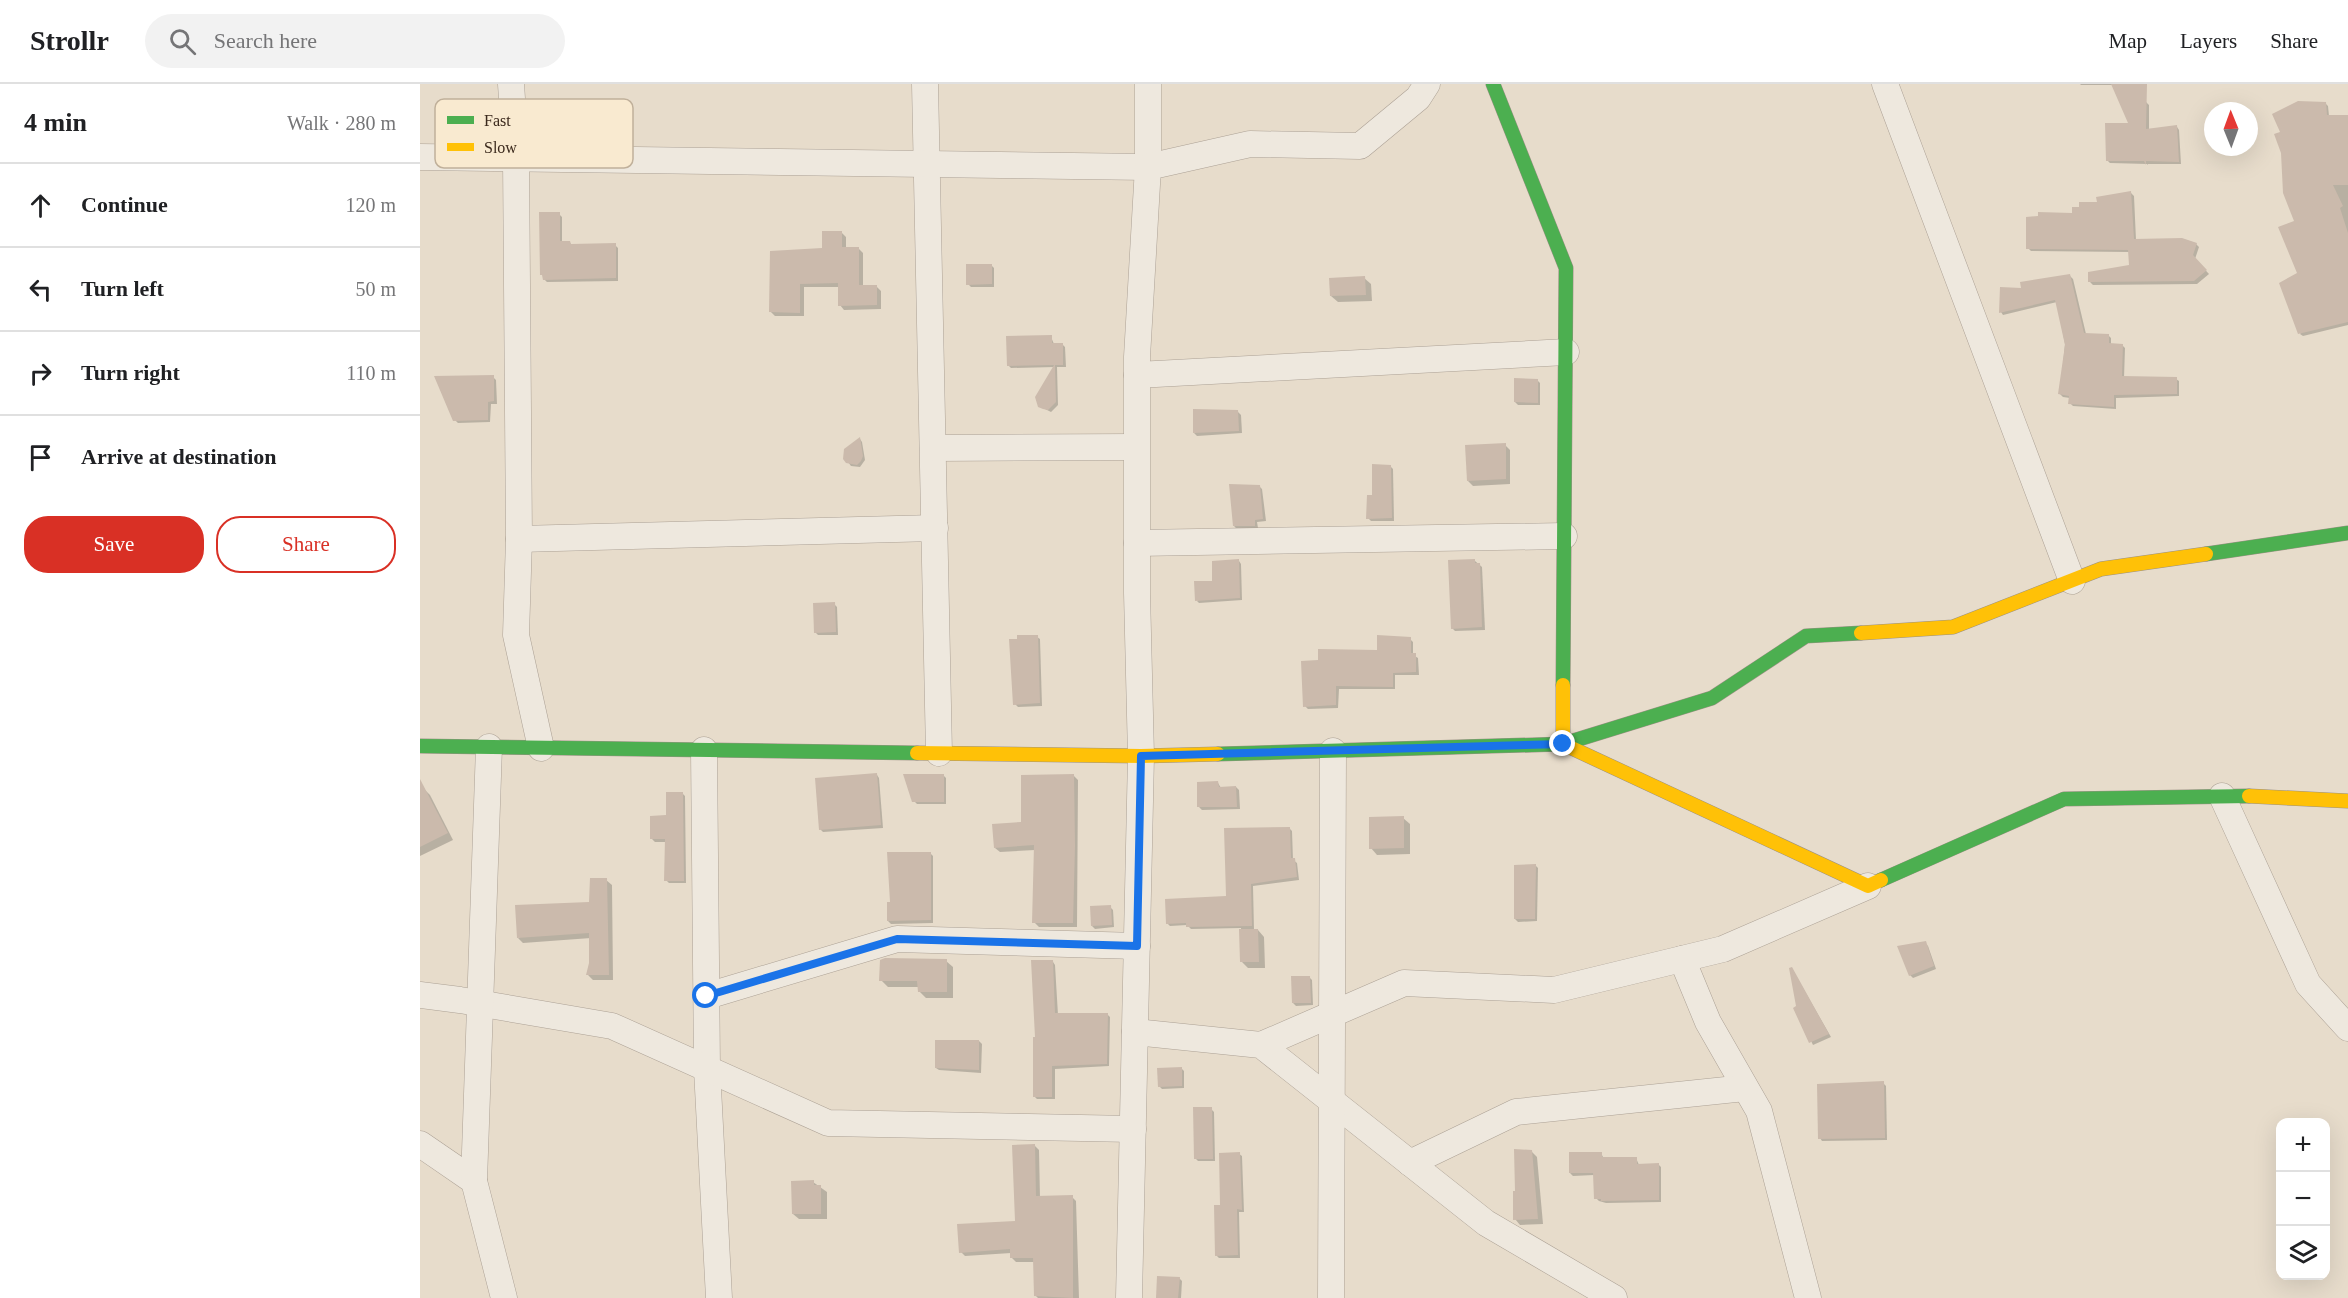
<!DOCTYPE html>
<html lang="en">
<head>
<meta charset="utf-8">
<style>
	:root { --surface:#fff; --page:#f2f2f2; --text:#202124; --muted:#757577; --line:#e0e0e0; --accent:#d93025 }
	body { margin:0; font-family:"Times New Roman",serif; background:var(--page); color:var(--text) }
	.controls { position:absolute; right:18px; bottom:18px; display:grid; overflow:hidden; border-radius:12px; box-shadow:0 6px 24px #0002 }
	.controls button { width:54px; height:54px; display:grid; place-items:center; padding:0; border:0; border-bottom:2px solid var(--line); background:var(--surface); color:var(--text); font:30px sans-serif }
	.compass { position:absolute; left:1784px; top:18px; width:54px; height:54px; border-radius:50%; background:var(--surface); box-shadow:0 6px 24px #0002; rotate:359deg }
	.stop { position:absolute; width:18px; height:18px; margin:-14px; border:4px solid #1a73e8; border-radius:50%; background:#fff }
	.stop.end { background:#1a73e8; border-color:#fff; box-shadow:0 2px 6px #0008 }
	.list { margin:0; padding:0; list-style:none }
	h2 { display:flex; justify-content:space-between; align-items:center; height:78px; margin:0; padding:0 24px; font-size:26px }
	h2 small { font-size:20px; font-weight:400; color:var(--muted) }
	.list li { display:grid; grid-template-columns:39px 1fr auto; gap:18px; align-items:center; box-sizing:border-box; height:84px; padding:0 24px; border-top:2px solid var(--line) }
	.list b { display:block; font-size:22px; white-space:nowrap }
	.list em { font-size:20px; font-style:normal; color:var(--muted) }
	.actions { display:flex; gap:12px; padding:18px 24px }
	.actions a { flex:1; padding:14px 0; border:2px solid var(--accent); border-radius:24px; text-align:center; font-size:21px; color:var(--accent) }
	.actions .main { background:var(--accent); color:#fff }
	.icon { flex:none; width:33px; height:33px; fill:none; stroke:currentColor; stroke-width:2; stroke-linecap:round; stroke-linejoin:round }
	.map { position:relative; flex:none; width:1928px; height:1214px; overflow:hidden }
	header { display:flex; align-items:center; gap:36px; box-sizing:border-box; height:84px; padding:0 30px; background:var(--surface); border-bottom:2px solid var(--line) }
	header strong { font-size:28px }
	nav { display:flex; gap:33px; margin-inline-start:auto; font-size:21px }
	.search { width:420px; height:54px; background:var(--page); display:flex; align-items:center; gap:15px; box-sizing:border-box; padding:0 21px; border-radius:33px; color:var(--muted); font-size:22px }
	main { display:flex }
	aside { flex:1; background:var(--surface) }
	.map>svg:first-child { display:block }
	.shadow { fill:#0003 }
	.building { fill:#cbbaac }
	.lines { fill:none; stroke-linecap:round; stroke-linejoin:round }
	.street-casing { stroke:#aca195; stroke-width:27 }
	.fast-casing { stroke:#9b9185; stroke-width:15 }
	.slow-casing { stroke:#9b9185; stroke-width:15 }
	.street { stroke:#eee8de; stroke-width:26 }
	.fast { stroke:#4caf50; stroke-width:14 }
	.slow { stroke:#ffc107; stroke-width:14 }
	.route { stroke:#1a73e8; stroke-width:8 }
	.key { fill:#f9ead0; stroke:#c0b09a; stroke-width:1.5 }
	.key-label { font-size:16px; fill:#3b291c }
</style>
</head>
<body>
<header>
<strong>Strollr</strong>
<div class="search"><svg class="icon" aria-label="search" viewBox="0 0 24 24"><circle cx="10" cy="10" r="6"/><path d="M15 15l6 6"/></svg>Search here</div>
<nav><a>Map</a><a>Layers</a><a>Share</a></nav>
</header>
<main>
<aside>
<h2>4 min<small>Walk · 280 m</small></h2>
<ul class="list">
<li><svg class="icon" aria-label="ahead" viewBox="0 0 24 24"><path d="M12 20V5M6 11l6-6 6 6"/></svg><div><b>Continue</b></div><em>120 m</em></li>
<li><svg class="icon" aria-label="left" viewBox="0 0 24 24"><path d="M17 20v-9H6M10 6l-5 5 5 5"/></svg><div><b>Turn left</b></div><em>50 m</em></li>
<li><svg class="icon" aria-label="right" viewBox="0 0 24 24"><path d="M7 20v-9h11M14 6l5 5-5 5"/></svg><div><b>Turn right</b></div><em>110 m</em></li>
<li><svg class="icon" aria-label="arrive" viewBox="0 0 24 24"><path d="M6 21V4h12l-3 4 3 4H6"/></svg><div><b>Arrive at destination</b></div></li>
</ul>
<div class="actions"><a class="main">Save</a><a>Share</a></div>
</aside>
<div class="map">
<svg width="1928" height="1214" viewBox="0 0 1928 1214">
	<rect width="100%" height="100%" fill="#e7dccb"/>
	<g class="shadow">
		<path d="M1660,0H1705L1706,1H1661Z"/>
		<path d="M1726,18L1729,21V46L1757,43L1759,46L1761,80H1728V81L1727,80L1690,79L1687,76Z"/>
		<path d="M1905,19L1908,22L1909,32H1928V161L1876,138Z"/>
		<path d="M1711,109L1714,112L1716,156L1776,160L1779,163L1775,175L1789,190L1777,200L1673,201L1670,198L1710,182L1709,168L1611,167L1608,164L1653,130Z"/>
		<path d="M139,130L142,133V159H150L153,162L195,161L198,164V197L127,198L124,195Z"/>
		<path d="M421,148L426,153V165H439L443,169V202H456L461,207V225L424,226L420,221L419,203H384V232H355L350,227Z"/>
		<path d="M571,181L574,184V203H551L548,200Z"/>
		<path d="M1650,192L1653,195L1666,250L1688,251L1691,254V261H1702L1705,264L1704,294L1756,295L1759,297V312L1696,314V325L1653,322L1650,319V314L1643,313L1640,310L1645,260L1637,218L1583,231L1581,228L1603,205Z"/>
		<path d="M1928,193V241L1883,252L1880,250Z"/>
		<path d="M944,194L951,200L952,217L918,218L911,212Z"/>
		<path d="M631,253L634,260H642L645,263L646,283H637L638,321L631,328L619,322L635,283L591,284L588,281Z"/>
		<path d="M73,293L76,296L77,320H71L70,338L38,339L35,336Z"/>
		<path d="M1117,296L1120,299V321H1098L1095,318Z"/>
		<path d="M818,328L821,331L822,349L777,352L774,349Z"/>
		<path d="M440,355L442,358L445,376L440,383L431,382L428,378Z"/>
		<path d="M1085,361L1090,366V400L1053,402L1048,397Z"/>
		<path d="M970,382L973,385L974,437H951L948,434Z"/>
		<path d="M839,402L842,405L846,437L837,438L838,444L817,445L814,442Z"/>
		<path d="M819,477L821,480L822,516L779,519L777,517Z"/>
		<path d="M1055,477L1062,483L1065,546L1035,547L1032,544Z"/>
		<path d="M414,520L417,523L418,551H398L395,548Z"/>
		<path d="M617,553L620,555L622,622L598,623L595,620Z"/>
		<path d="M990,555L993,558V571L998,574L999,591H975V605H919L918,624L888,625L885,622L899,577L959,567Z"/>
		<path d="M457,691L459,694L463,744L403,748L400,745Z"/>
		<path d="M523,691L526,694V720H497L494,717Z"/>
		<path d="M653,691L658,696L657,843H619L614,838L615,766L580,768L575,764Z"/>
		<path d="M798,699L801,704L816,703L819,706L820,725L782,726L779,723Z"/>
		<path d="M3,704L10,711L33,756L0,772V706Z"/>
		<path d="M262,709L265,712L266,799H249L246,796L247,758H235L232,755Z"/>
		<path d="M983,734L990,740V770L957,771L951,764Z"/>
		<path d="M870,745L872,747L873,776L877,779L879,796L833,802L834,846H838L844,853L845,884H828L822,878L821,844L771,845L767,841L750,842L747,839L808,814Z"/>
		<path d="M510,769L513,772V839L471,840L468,837Z"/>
		<path d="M1115,781L1118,784L1117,837L1098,838L1095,835Z"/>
		<path d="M186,796L192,801L193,896H173L168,891L171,879V854L103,859L98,854L171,820Z"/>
		<path d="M690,823L693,826L694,843L675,845L672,842Z"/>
		<path d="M1505,859L1508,862L1516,885L1493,894L1490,891Z"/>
		<path d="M526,877L533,883V914H506L499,907V903H468L461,896Z"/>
		<path d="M633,878L635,881L638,931L687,930L690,933L689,982L635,985V1015H617L614,1012L616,954Z"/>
		<path d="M1372,885L1411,953L1393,961L1375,924L1377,923Z"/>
		<path d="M889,893L892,896L893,921L876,922L873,919Z"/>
		<path d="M559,957L562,960L561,989L519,986L516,984Z"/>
		<path d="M761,984L764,987V1004L742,1005L739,1002Z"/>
		<path d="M1463,999L1466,1002L1467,1056L1402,1057L1400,1054Z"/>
		<path d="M791,1025L794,1028L795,1077H778L775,1074Z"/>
		<path d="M615,1062L619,1066L620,1114L652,1113L656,1117L659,1214H618L615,1211V1178H596L592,1174L591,1169L545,1172L541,1168L596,1139Z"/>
		<path d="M1111,1067L1117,1073L1123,1140L1100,1141L1095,1135L1097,1108Z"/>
		<path d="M1181,1069L1184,1075L1216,1074L1219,1081L1238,1080L1241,1083V1118L1186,1119L1179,1117L1176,1114L1174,1091L1153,1092L1150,1089Z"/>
		<path d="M819,1070L822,1072L824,1128H819L820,1174H799L796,1171L802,1122Z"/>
		<path d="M393,1098L407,1108V1135H379L373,1130Z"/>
		<path d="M759,1194L762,1197L761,1214H738Z"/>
	</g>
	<g class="building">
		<path d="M1691,0H1727L1726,45L1757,41L1759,78L1726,77V81L1724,77H1686L1685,39H1708Z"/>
		<path d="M1878,17L1906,18L1907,31H1928V101H1913L1923,122L1920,124L1928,149V238L1878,250L1859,199L1877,189L1858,143L1874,137L1863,109L1861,69L1854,50L1860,48L1852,30Z"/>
		<path d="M1711,107L1714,155L1762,154L1777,159L1773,171L1787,186L1774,197L1668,198V188L1709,181L1708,166L1606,165V133L1618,132V128L1652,129V123H1659V118H1677L1676,113Z"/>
		<path d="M119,128H140V157H150L151,160L196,159V194L123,196L122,191H120Z"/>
		<path d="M402,147H422V163H439V201H457V221L418,222V199L380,200V229L349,228L350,167L402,164Z"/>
		<path d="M546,180H572V200L546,201Z"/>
		<path d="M1650,190L1664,249L1689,250V259L1703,260L1702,292L1757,293V310L1694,311V323L1648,320L1649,312L1638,310L1645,261L1635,216L1579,229L1580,203L1601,204L1600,198Z"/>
		<path d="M945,192L946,211L910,212L909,194Z"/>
		<path d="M632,251V259H643V281H635L636,318L628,326L623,325L618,323L615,313L634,281L587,282L586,252Z"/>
		<path d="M74,291V317L68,318V336L33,337L14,292Z"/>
		<path d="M1094,294L1118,295V319L1094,318Z"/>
		<path d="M773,325L818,326L819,347L773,349Z"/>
		<path d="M440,353L443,372L441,377L437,381L426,379L423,375L424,365Z"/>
		<path d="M1086,359V395L1047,397L1045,361Z"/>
		<path d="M952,380L971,381L972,434L946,435L947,411H952Z"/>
		<path d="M809,400L840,401L843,435L835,436V442H813Z"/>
		<path d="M819,475L820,514L775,517L774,497H792V477Z"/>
		<path d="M1055,475V479H1060L1062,543L1031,545L1028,476Z"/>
		<path d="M415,518L416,548L394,549L393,519Z"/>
		<path d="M597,551H618L620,619L593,621L589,555H597Z"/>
		<path d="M957,551L991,553V569H996V588L973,589V603L916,602V621L883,623L881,577L898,576V565L957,566Z"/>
		<path d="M457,689L461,741L399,746L395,694Z"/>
		<path d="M483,690H524V718H492Z"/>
		<path d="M654,690L655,762L653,839H612L614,761L574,764L572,740L601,738V691Z"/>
		<path d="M0,695L28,749L0,763Z"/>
		<path d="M798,697L799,703L816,702L817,723H777V698Z"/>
		<path d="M246,708H263L264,797H244L245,755H230V732L246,731Z"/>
		<path d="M984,732V764L949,765V733Z"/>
		<path d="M870,743L871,774H875L877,793L831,800L832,842L766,843V839L746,840L745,815L806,812L804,744Z"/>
		<path d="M467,768H511V836L467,837V818H470Z"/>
		<path d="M1116,780L1115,835H1094V781Z"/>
		<path d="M170,794H187L189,891H166L169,879V849L97,854L95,821L169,818Z"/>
		<path d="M691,821L692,841L671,842L670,822Z"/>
		<path d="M819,845H838L839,878H820Z"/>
		<path d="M1506,857L1514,882L1489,892L1477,862Z"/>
		<path d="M465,874L527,875V908H498L497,897H459L460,876Z"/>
		<path d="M611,876H633L635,929H688L687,980L632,982V1013H613V953H615Z"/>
		<path d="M1372,883L1409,950L1389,959L1373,924L1376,922L1369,884Z"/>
		<path d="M871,892H890L891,919H872Z"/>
		<path d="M515,956H559V986L515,984Z"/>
		<path d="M762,983V1002L738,1003L737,984Z"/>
		<path d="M1464,997L1465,1054L1398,1055L1397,1000Z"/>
		<path d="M773,1023H792L793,1075H774Z"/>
		<path d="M615,1060L616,1112L653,1111V1214L614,1212L613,1174H590V1165L539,1169L537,1140L595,1137L592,1061Z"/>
		<path d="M1094,1065L1112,1066L1118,1135L1093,1136V1107H1095Z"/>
		<path d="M820,1068L822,1126L817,1125L818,1171L795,1172L794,1121H800L799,1069Z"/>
		<path d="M1149,1068H1182V1073H1217V1080L1239,1079V1116L1181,1117V1115H1174L1173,1089H1149Z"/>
		<path d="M394,1096V1101H401V1130H372L371,1097Z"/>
		<path d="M737,1192L760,1193L758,1214H736Z"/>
	</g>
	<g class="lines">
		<g class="street-casing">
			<g id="street">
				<path d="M91,0L96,74L99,455L96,551L121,664"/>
				<path d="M505,0L519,669"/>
				<path d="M1465,0L1652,497"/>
				<path d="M0,73L728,83V0"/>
				<path d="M717,291L1146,268"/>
				<path d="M513,364L716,363"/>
				<path d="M99,455L515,444"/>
				<path d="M717,459L1144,452"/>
				<path d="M284,666L287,985L299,1214"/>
				<path d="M1802,712L1888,900L1928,944"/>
				<path d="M1262,875L1288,938L1339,1027L1388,1214"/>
				<path d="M0,911L40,916L192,942L408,1039L713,1045"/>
				<path d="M287,912L477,855L717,862"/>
				<path d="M715,948L841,961L1066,1139L1194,1214"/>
				<path d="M841,961L984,899L1134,906L1303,865L1448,802"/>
				<path d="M0,1060L54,1097L84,1214"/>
				<path d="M990,1079L1096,1028L1325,1004"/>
				<path d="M54,1097L69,663"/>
				<path d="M709,1214L721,672L717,509V273L728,83L830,60L940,62L998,14L1007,0"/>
				<path d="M911,1214L913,667"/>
			</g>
		</g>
		<g class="fast-casing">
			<g id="fast">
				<path d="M1073,0L1146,184L1143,601"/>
				<path d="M1786,470L1928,449"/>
				<path d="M0,662L497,669"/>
				<path d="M798,670L1143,660L1292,614L1386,552L1441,549"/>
				<path d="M1461,796L1644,715L1829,712"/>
			</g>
		</g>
		<g class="slow-casing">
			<g id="slow">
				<path d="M1441,549L1533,543L1681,485L1786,470"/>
				<path d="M1143,601V660L1448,802L1461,796"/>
				<path d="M497,669L721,672L798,670"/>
				<path d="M1829,712L1928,717"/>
			</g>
		</g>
		<use href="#street" class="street"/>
		<use href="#fast" class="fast"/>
		<use href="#slow" class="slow"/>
	</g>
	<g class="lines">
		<path class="route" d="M286,912L477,855L717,862L721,672L1143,660"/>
	</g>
	<rect x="15" y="15" width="198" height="69" rx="9" class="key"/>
	<rect x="27" y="32" width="27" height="8" fill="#4caf50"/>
	<rect x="27" y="59" width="27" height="8" fill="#ffc107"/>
	<g class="key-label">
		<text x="64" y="42">Fast</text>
		<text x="64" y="69">Slow</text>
	</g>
</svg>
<div class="controls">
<button>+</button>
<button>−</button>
<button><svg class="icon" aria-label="layers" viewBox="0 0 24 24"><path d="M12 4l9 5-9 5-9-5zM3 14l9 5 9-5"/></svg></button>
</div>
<svg class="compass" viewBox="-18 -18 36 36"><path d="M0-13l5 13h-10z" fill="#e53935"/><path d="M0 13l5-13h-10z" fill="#757577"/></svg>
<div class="stop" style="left:286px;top:912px"></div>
<div class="stop end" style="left:1143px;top:660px"></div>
</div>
</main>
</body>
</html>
